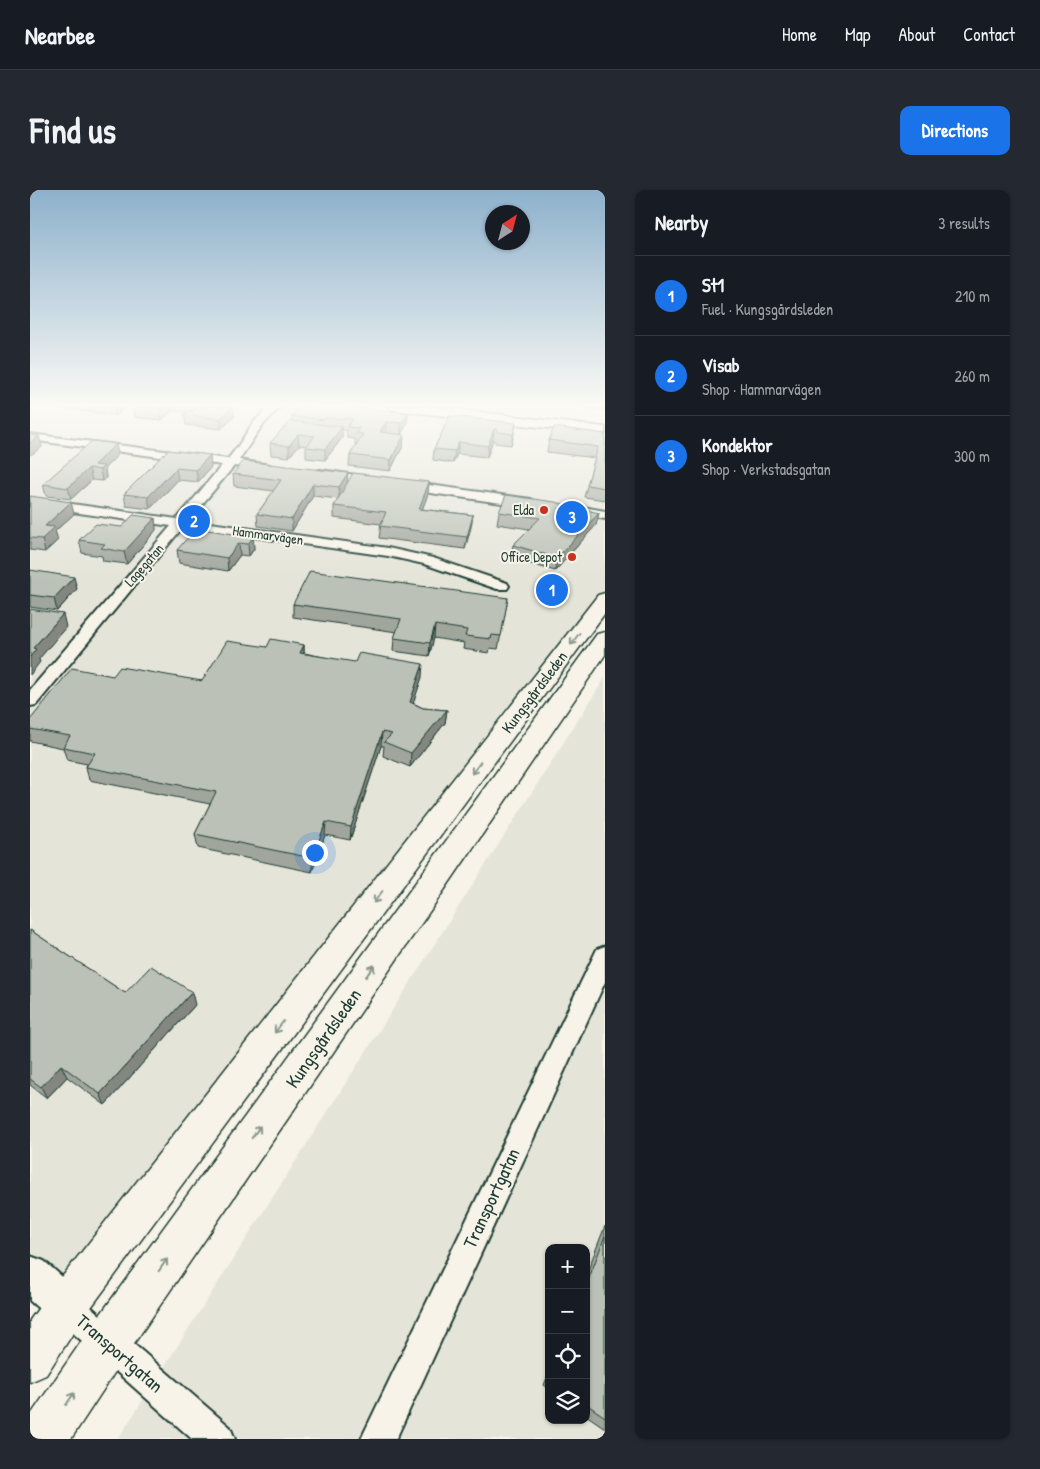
<!DOCTYPE html>
<html lang="en">
<head>
<meta charset="utf-8">
<style>
	:root { --surface:#171b24; --page:#242831; --text:#f1f3f6; --muted:#9ea1a6; --line:#363941; --accent:#1a73e8 }
	body { margin:0; font-family:"Patrick Hand",sans-serif; background:var(--page); color:var(--text) }
	.controls { position:absolute; right:15px; bottom:15px; display:grid; overflow:hidden; border-radius:10px; box-shadow:0 1px 4px #0004 }
	.controls button { width:45px; height:45px; display:grid; place-items:center; padding:0; border:0; border-bottom:1px solid var(--line); background:var(--surface); color:var(--text); font:25px sans-serif }
	.compass { position:absolute; left:455px; top:15px; width:45px; height:45px; border-radius:50%; background:var(--surface); box-shadow:0 1px 4px #0004; rotate:36deg }
	.you { position:absolute; left:284px; top:662px; width:18px; height:18px; margin:-12px; border:4px solid #fff; border-radius:50%; background:#1a73e8; box-shadow:0 0 0 8px #1a73e833 }
	.badge { display:grid; place-items:center; width:32px; height:32px; border-radius:50%; background:var(--accent); color:#fff; font-size:16px; font-weight:700 }
	.pin { position:absolute; translate:-50% -50%; border:2px solid #fff; box-shadow:0 1px 5px #0006 }
	.list { margin:0; padding:0; list-style:none }
	h2 { display:flex; justify-content:space-between; align-items:center; height:65px; margin:0; padding:0 20px; font-size:21px }
	h2 small { font-size:16px; font-weight:400; color:var(--muted) }
	.list li { display:grid; grid-template-columns:32px 1fr auto; gap:15px; align-items:center; box-sizing:border-box; height:80px; padding:0 20px; border-top:1px solid var(--line) }
	.list b { display:block; font-size:19px; white-space:nowrap }
	.list p { margin:0; font-size:16px; white-space:nowrap; color:var(--muted) }
	.list em { font-size:16px; font-style:normal; color:var(--muted) }
	.icon { flex:none; width:28px; height:28px; fill:none; stroke:currentColor; stroke-width:2; stroke-linecap:round; stroke-linejoin:round }
	.map { position:relative; flex:none; width:575px; height:1249px; overflow:hidden; border-radius:10px }
	header { display:flex; align-items:center; gap:30px; box-sizing:border-box; height:70px; padding:0 25px; background:var(--surface); border-bottom:1px solid var(--line) }
	header strong { font-size:24px }
	nav { display:flex; gap:28px; margin-inline-start:auto; font-size:18px }
	.intro { display:flex; align-items:center; justify-content:space-between; box-sizing:border-box; height:120px; padding:0 30px }
	h1 { margin:0; font-size:35px }
	.button { padding:12px 22px; border-radius:10px; background:var(--accent); color:#fff; font-size:18px; font-weight:700 }
	main { display:flex; gap:30px; padding:0 30px }
	aside { flex:1; background:var(--surface); border-radius:10px; box-shadow:0 1px 4px #0004 }
	.map>svg:first-child { display:block }
	.built { fill:#e5e4d9; fill-rule:evenodd }
	.lines { fill:none; stroke-linecap:round; stroke-linejoin:round }
	.minor-casing { stroke:#1f3d34; stroke-width:4 }
	.tertiary-casing { stroke:#1f3d34; stroke-width:4 }
	.secondary-casing { stroke:#1f3d34; stroke-width:3 }
	.minor { fill:#f7f3e8; fill-rule:evenodd }
	.tertiary { fill:#f7f3e8; fill-rule:evenodd }
	.secondary { fill:#f7f3e8; fill-rule:evenodd }
	.wall { fill:#a1a69d; stroke:#1f3d34 }
	.shaded-wall { fill:#83877f; stroke:#1f3d34 }
	.building { fill:#bbc1b6; stroke:#1f3d34 }
	.oneway { stroke:#8b988e }
	.poi-dot { fill:#c8321e; stroke:#f7f3e8; stroke-width:2 }
	.labels { text-anchor:middle; stroke-width:4; stroke-linejoin:round; paint-order:stroke }
	.far-poi-label { font-size:14px; fill:#1f3d34; stroke:#f7f3e8; text-anchor:end }
	.far-street-label { font-size:14px; fill:#1f3d34; stroke:#f7f3e8 }
	.street-label { font-size:16px; fill:#1f3d34; stroke:#f7f3e8 }
	.near-street-label { font-size:19px; fill:#1f3d34; stroke:#f7f3e8 }
</style>
</head>
<body>
<header>
<strong>Nearbee</strong>
<nav><a>Home</a><a>Map</a><a>About</a><a>Contact</a></nav>
</header>
<div class="intro"><h1>Find us</h1><a class="button">Directions</a></div>
<main>
<div class="map">
<svg width="575" height="1249" viewBox="0 0 575 1249">
	<rect width="100%" height="100%" fill="#f7f3e8"/>
	<filter id="ink" filterUnits="userSpaceOnUse"><feTurbulence type="fractalNoise" baseFrequency=".02" numOctaves="2"/><feDisplacementMap in="SourceGraphic" scale="10" xChannelSelector="R" yChannelSelector="G"/><feConvolveMatrix kernelMatrix="1 2 1 2 8 2 1 2 1" color-interpolation-filters="sRGB"/></filter>
	<g filter="url(#ink)">
		<g class="built">
			<path d="M0,216H317L575,246V407L37,1108L0,1077Z"/>
			<path d="M443,216H575V231L457,218Z"/>
			<path d="M575,488V1249H88ZM519,1058H556V1230H519Z"/>
		</g>
		<g class="lines">
			<g class="minor-casing">
				<g id="minor">
					<path d="M240,216H251L231,237L209,270L240,275L242,277L240,279L204,276L159,330L358,358L403,368L477,393L479,396L477,399H467L394,374L358,366L153,337L6,515L0,516V500L141,336L0,316V308L147,329L192,275L0,250V244L198,269L208,256L223,233Z"/>
					<path d="M290,280L501,309L507,313L501,317L286,287L284,284L286,281Z"/>
					<path d="M542,315L575,321V329L538,322L536,319Z"/>
					<path d="M575,756V792L366,1249H331L567,759Z"/>
					<path d="M36,1100L47,1105L200,1237L205,1249H162L25,1127L20,1116L25,1105Z"/>
				</g>
			</g>
			<g class="tertiary-casing">
				<path id="tertiary" d="M0,1066L14,1071L50,1102L56,1116L50,1130L36,1136L22,1130L0,1111Z"/>
			</g>
			<g class="secondary-casing">
				<g id="secondary">
					<path d="M357,216H401L575,237V245L364,220Z"/>
					<path d="M575,403V423L51,1131L16,1185L0,1192V1130L21,1101L568,405Z"/>
					<path d="M575,442V465L94,1168L41,1249H0V1226L62,1136L567,444Z"/>
				</g>
			</g>
			<use href="#minor" class="minor"/>
			<use href="#tertiary" class="tertiary"/>
			<use href="#secondary" class="secondary"/>
		</g>
		<g class="wall">
			<path d="M12,216H96L86,225Z"/>
			<path d="M103,216H204L203,217L204,227L191,239L156,235L154,224L157,222L142,221L132,230L105,227Z"/>
			<path d="M547,216H575V220L550,217Z"/>
			<path d="M378,223L377,234L371,244L374,245L373,256L360,281L319,276L320,265L326,255H325V249L317,248V240H312V248L295,270L276,268V257L277,256L269,255L259,267L241,265L240,253L262,231V226Z"/>
			<path d="M420,226L484,244L481,255L465,253V251L463,250L457,267L427,264L423,273L403,270L404,259Z"/>
			<path d="M575,244V310L554,307L565,268L517,262L519,250Z"/>
			<path d="M138,260L181,277L168,292L148,290L120,319L96,316L94,304Z"/>
			<path d="M88,265L75,278L76,288L72,291L62,290L41,309L16,306L13,294Z"/>
			<path d="M203,284L317,293L399,292L398,304L392,319L443,325L441,337L435,359L349,348L351,334L304,328V316L308,309L283,306L262,341L228,336L227,324L244,301L204,296Z"/>
			<path d="M0,306L44,324L25,341L28,350L15,362L0,360Z"/>
			<path d="M469,322L569,323L566,335L525,381L480,368L483,355L499,339L467,334Z"/>
			<path d="M125,328L126,340L97,374L73,371L72,366L52,363L49,350Z"/>
			<path d="M223,347L224,359L219,366L210,365L198,381L149,373L147,360Z"/>
			<path d="M0,380L47,399L27,421L0,417Z"/>
			<path d="M478,408L468,459L460,458L459,463L433,459L434,453L404,448L399,466L363,461L364,448L367,442L263,427V414Z"/>
			<path d="M274,455V463L392,487L383,513L393,518L417,520L415,533L380,577L353,566L354,556H351L320,650L295,645L282,682L168,658L165,644L180,614L59,590L56,577L57,574L37,570L33,558L0,551V530L83,486L172,491L237,457Z"/>
			<path d="M0,740L95,803L165,815L75,915L37,887L17,908L0,895Z"/>
			<path d="M575,1036V1238L556,1225V1085Z"/>
			<path d="M519,1183V1199L514,1195Z"/>
		</g>
		<g class="shaded-wall">
			<path d="M84,216H96L86,225Z"/>
			<path d="M134,216H142V221L132,230L130,219Z"/>
			<path d="M194,216H204L203,217L204,227L191,239L190,229Z"/>
			<path d="M378,223L377,234L371,244V233Z"/>
			<path d="M356,232V243L350,242Z"/>
			<path d="M486,233L484,244L481,255L483,244Z"/>
			<path d="M312,237V248L295,270V259Z"/>
			<path d="M464,239L463,250L457,267L458,256Z"/>
			<path d="M268,244L269,255L259,267V256Z"/>
			<path d="M374,245L373,256L360,281L361,270Z"/>
			<path d="M9,246L12,257L1,265L0,260V253Z"/>
			<path d="M429,252L427,264L423,273L425,261Z"/>
			<path d="M86,254L88,265L75,278L76,288L72,291L70,280L64,275Z"/>
			<path d="M180,265L181,277L168,292L166,280Z"/>
			<path d="M59,278L62,290L41,309L38,298Z"/>
			<path d="M146,278L148,290L120,319L118,307Z"/>
			<path d="M318,283L317,294L309,309V297Z"/>
			<path d="M399,292L398,304L388,331L389,319Z"/>
			<path d="M283,294V306L262,341V329Z"/>
			<path d="M41,312L44,324L25,341L28,350L15,362L12,349L15,336Z"/>
			<path d="M569,323L566,335L525,381L527,368Z"/>
			<path d="M443,325L441,337L435,359L437,347Z"/>
			<path d="M125,328L126,340L97,374L94,362Z"/>
			<path d="M223,347L224,359L219,366L218,354Z"/>
			<path d="M209,353L210,365L198,381L197,368Z"/>
			<path d="M44,387L47,399L27,421L24,408Z"/>
			<path d="M33,424L36,437L9,469L10,472L0,485V467L3,458Z"/>
			<path d="M405,435L404,448L399,466L400,453Z"/>
			<path d="M274,455V468L270,463Z"/>
			<path d="M393,474L392,487L379,526L380,512Z"/>
			<path d="M417,520L415,533L380,577L381,563Z"/>
			<path d="M352,542L351,556L320,650L321,637Z"/>
			<path d="M296,632L295,645L282,682V668Z"/>
			<path d="M162,802L165,815L75,915L70,904Z"/>
			<path d="M31,875L37,887L17,908L11,897Z"/>
		</g>
		<g class="building">
			<path d="M103,216H134L130,219Z"/>
			<path d="M169,216H203L190,229L154,224L158,221H163Z"/>
			<path d="M270,216H315L378,223L371,233L356,232L350,242L374,245L361,270L320,265L333,244L326,243L329,238L317,237L323,229L295,228L294,230L262,226Z"/>
			<path d="M420,226L486,233L483,244L467,242L468,240L464,239L458,256L429,252L425,261L404,259Z"/>
			<path d="M260,231L312,237L295,259L276,257L285,246L268,244L259,256L240,253Z"/>
			<path d="M524,237L575,244V298L557,295L568,257L519,250Z"/>
			<path d="M0,245L9,246L0,253Z"/>
			<path d="M62,251L86,254L64,275L74,276L70,280L59,278L38,298L13,294Z"/>
			<path d="M138,260L180,265L166,280L146,278L118,307L94,304Z"/>
			<path d="M213,271L318,283L309,297L283,294L262,329L227,324L251,290L203,284Z"/>
			<path d="M323,283L399,292L389,319L443,325L437,347L350,336L356,322L304,316Z"/>
			<path d="M476,305L525,312L569,323L527,368L483,355L510,328L469,322Z"/>
			<path d="M0,306L41,312L15,336L25,337L12,349L0,348Z"/>
			<path d="M103,325L125,328L94,362L71,358L75,354L49,350L66,334L92,337Z"/>
			<path d="M166,338L223,347L218,354L209,353L197,368L147,360Z"/>
			<path d="M0,380L44,387L24,408L0,405Z"/>
			<path d="M280,381L478,408L471,446L462,445L461,449L435,446L437,440L405,435L400,453L364,448L371,429L263,414Z"/>
			<path d="M0,419L33,424L3,458L6,459L0,467Z"/>
			<path d="M241,449L274,455L270,463L325,472L329,463L393,474L380,512L393,518L417,520L381,563L354,552L362,544L352,542L321,637L296,632L282,668L165,644L186,602L56,577L65,563L33,557L40,546L0,539V530L42,478L83,486L90,477L172,491L197,451L237,457Z"/>
			<path d="M0,740L95,803L121,776L162,802L70,904L31,875L11,897L0,889Z"/>
			<path d="M575,1046V1227L556,1214V1096Z"/>
		</g>
		<defs><path id="oneway-shaft" d="M-6 0H5M1.5-3L5.5 0L1.5 3" fill="none" stroke-width="1.6" stroke-linecap="round" stroke-linejoin="round" transform="scale(1.25)"/></defs>
		<g class="oneway">
			<use href="#oneway-shaft" transform="translate(545 449) rotate(127)"/>
			<use href="#oneway-shaft" transform="translate(446 578) rotate(127)"/>
			<use href="#oneway-shaft" transform="translate(348 707) rotate(127)"/>
			<use href="#oneway-shaft" transform="translate(340 781) rotate(-55)"/>
			<use href="#oneway-shaft" transform="translate(249 837) rotate(127)"/>
			<use href="#oneway-shaft" transform="translate(226 942) rotate(-55)"/>
			<use href="#oneway-shaft" transform="translate(133 1075) rotate(-55)"/>
			<use href="#oneway-shaft" transform="translate(40 1209) rotate(-56)"/>
		</g>
	</g>
	<linearGradient id="sky" x2="0" y2="1"><stop stop-color="#8db1cc"/><stop offset="0.55" stop-color="#fbfaf5"/><stop offset="1" stop-color="#fbfaf5" stop-opacity="0"/></linearGradient>
	<rect width="575" height="391" fill="url(#sky)"/>
	<g class="poi-dot">
		<circle cx="514" cy="320" r="5"/>
		<circle cx="542" cy="367" r="5"/>
	</g>
	<g class="labels">
		<g class="far-poi-label">
			<text x="504" y="325">Elda</text>
			<text x="532" y="372">Office Depot</text>
		</g>
		<g class="far-street-label">
			<text transform="translate(238 345) rotate(8)" y="5">Hammarvägen</text>
			<text transform="translate(114 375) rotate(-49)" y="5">Lagegatan</text>
		</g>
		<g class="street-label">
			<text transform="translate(504 502) rotate(-53)" y="6">Kungsgårdsleden</text>
		</g>
		<g class="near-street-label">
			<text transform="translate(293 848) rotate(-55)" y="7">Kungsgårdsleden</text>
			<text transform="translate(461 1008) rotate(-65)" y="7">Transportgatan</text>
			<text transform="translate(90 1163) rotate(41)" y="7">Transportgatan</text>
		</g>
	</g>
</svg>
<div class="controls">
<button>+</button>
<button>−</button>
<button><svg class="icon" aria-label="locate" viewBox="0 0 24 24"><circle cx="12" cy="12" r="6"/><path d="M12 2v4M12 18v4M2 12h4M18 12h4"/></svg></button>
<button><svg class="icon" aria-label="layers" viewBox="0 0 24 24"><path d="M12 4l9 5-9 5-9-5zM3 14l9 5 9-5"/></svg></button>
</div>
<svg class="compass" viewBox="-18 -18 36 36"><path d="M0-13l5 13h-10z" fill="#e53935"/><path d="M0 13l5-13h-10z" fill="#9ea1a6"/></svg>
<div class="you"></div>
<div class="pin badge" style="left:522px;top:400px">1</div>
<div class="pin badge" style="left:164px;top:331px">2</div>
<div class="pin badge" style="left:542px;top:327px">3</div>
</div>
<aside>
<h2>Nearby<small>3 results</small></h2>
<ul class="list">
<li><span class="badge">1</span><div><b>St1</b><p>Fuel · Kungsgårdsleden</p></div><em>210 m</em></li>
<li><span class="badge">2</span><div><b>Visab</b><p>Shop · Hammarvägen</p></div><em>260 m</em></li>
<li><span class="badge">3</span><div><b>Kondektor</b><p>Shop · Verkstadsgatan</p></div><em>300 m</em></li>
</ul>
</aside>
</main>
</body>
</html>
